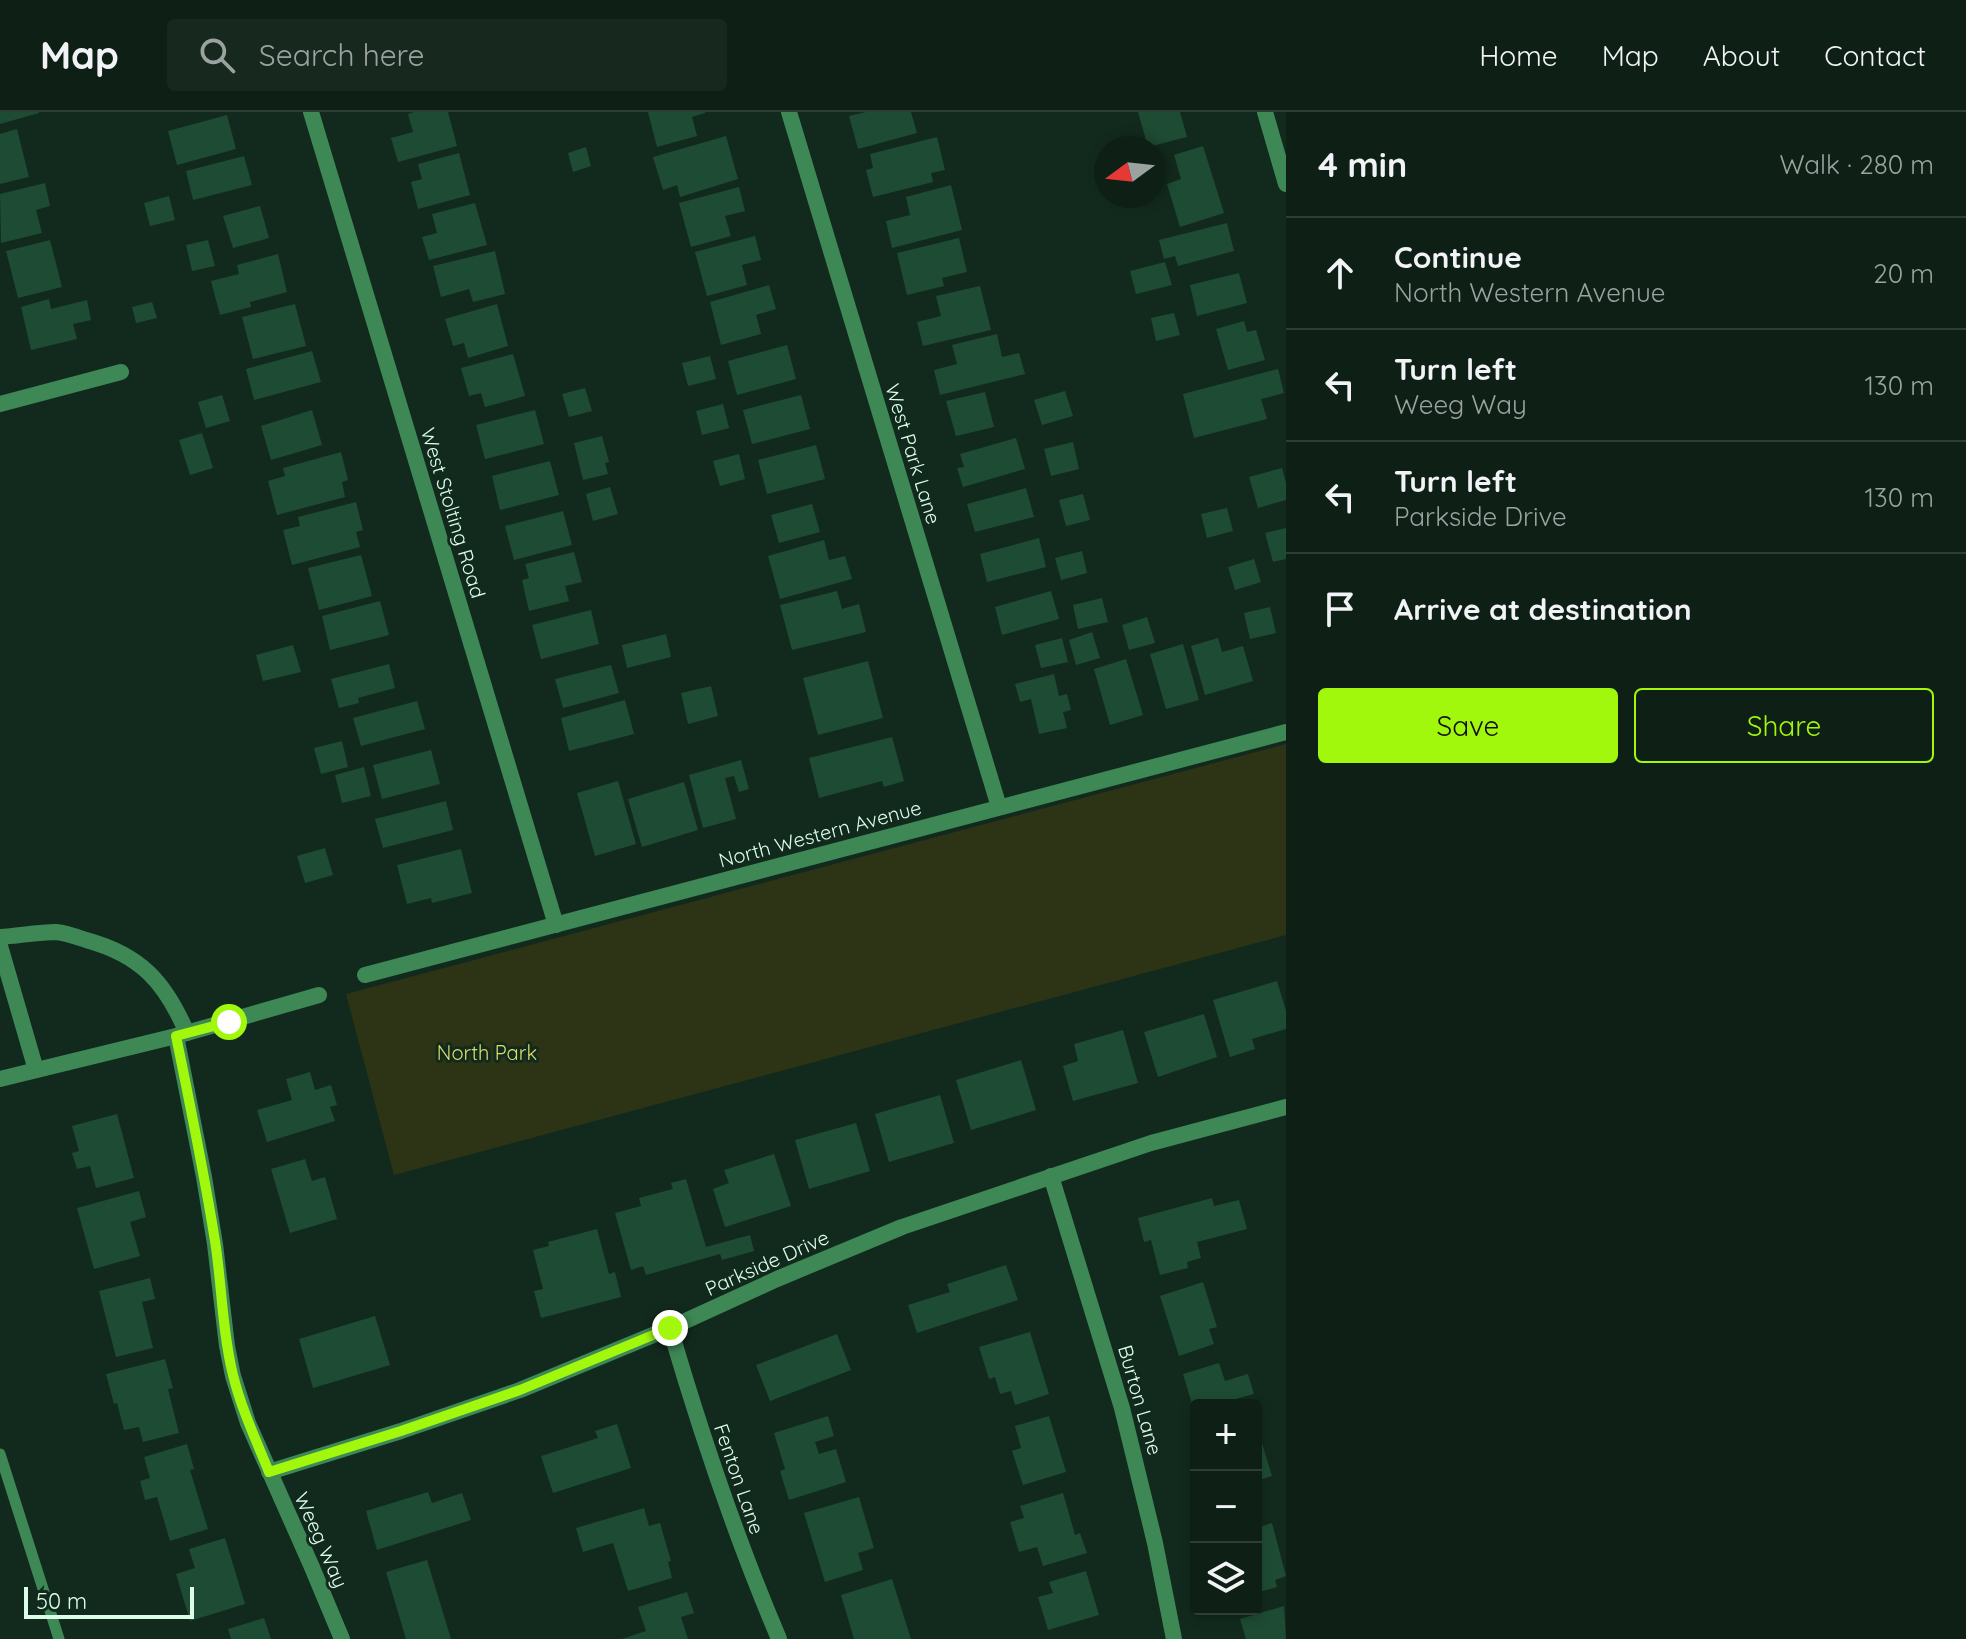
<!DOCTYPE html>
<html lang="en">
<head>
<meta charset="utf-8">
<style>
	:root { --surface:#0e2016; --page:#17281f; --text:#f1f3f6; --muted:#9ba3a1; --line:#2e3e35; --accent:#a1f80d }
	body { margin:0; font-family:Quicksand,sans-serif; background:var(--page); color:var(--text) }
	.controls { position:absolute; right:24px; bottom:24px; display:grid; overflow:hidden; border-radius:8px; box-shadow:0 4px 12px #0003 }
	.controls button { width:72px; height:72px; display:grid; place-items:center; padding:0; border:0; border-bottom:2px solid var(--line); background:var(--surface); color:var(--text); font:40px sans-serif }
	.compass { position:absolute; left:1094px; top:24px; width:72px; height:72px; border-radius:50%; background:var(--surface); box-shadow:0 4px 12px #0003; rotate:255deg }
	.scale { position:absolute; left:24px; bottom:20px; width:170px; box-sizing:border-box; padding-left:8px; border:4px solid #dcfee9; border-top:0; font-size:22px; line-height:28px; white-space:nowrap; color:#dcfee9; -webkit-text-stroke:6px #122a1d; paint-order:stroke }
	.stop { position:absolute; width:24px; height:24px; margin:-18px; border:6px solid #a1f80d; border-radius:50%; background:#fff }
	.stop.end { background:#a1f80d; border-color:#fff; box-shadow:0 2px 8px #0008 }
	.list { margin:0; padding:0; list-style:none }
	h2 { display:flex; justify-content:space-between; align-items:center; height:104px; margin:0; padding:0 32px; font-size:34px }
	h2 small { font-size:26px; font-weight:400; color:var(--muted) }
	.list li { display:grid; grid-template-columns:52px 1fr auto; gap:24px; align-items:center; box-sizing:border-box; height:112px; padding:0 32px; border-top:2px solid var(--line) }
	.list b { display:block; font-size:30px; white-space:nowrap }
	.list p { margin:0; font-size:26px; white-space:nowrap; color:var(--muted) }
	.list em { font-size:26px; font-style:normal; color:var(--muted) }
	.actions { display:flex; gap:16px; padding:24px 32px }
	.actions a { flex:1; padding:18px 0; border:2px solid var(--accent); border-radius:8px; text-align:center; font-size:28px; color:var(--accent) }
	.actions .main { background:var(--accent); color:#111 }
	.icon { flex:none; width:44px; height:44px; fill:none; stroke:currentColor; stroke-width:2; stroke-linecap:round; stroke-linejoin:round }
	.map { position:relative; flex:none; width:1286px; height:1527px; overflow:hidden }
	header { display:flex; align-items:center; gap:48px; box-sizing:border-box; height:112px; padding:0 40px; background:var(--surface); border-bottom:2px solid var(--line) }
	header strong { font-size:38px }
	nav { display:flex; gap:44px; margin-inline-start:auto; font-size:28px }
	.search { width:560px; height:72px; background:var(--page); display:flex; align-items:center; gap:20px; box-sizing:border-box; padding:0 28px; border-radius:8px; color:var(--muted); font-size:30px }
	main { display:flex }
	aside { flex:1; background:var(--surface) }
	.map>svg:first-child { display:block }
	.green { fill:#2d3415 }
	.building { fill:#1e4b33 }
	.lines { fill:none; stroke-linecap:round; stroke-linejoin:round }
	.service { stroke:#3e8855; stroke-width:11 }
	.minor { stroke:#3e8855; stroke-width:16 }
	.route { stroke:#a1f80d; stroke-width:10 }
	.labels { text-anchor:middle; stroke-width:6; stroke-linejoin:round; paint-order:stroke }
	.street-label { font-size:20px; fill:#dcfee9; stroke:#122a1d }
	.park-label { font-size:20px; fill:#dbde68; stroke:#122a1d }
</style>
</head>
<body>
<header>
<strong>Map</strong>
<div class="search"><svg class="icon" aria-label="search" viewBox="0 0 24 24"><circle cx="10" cy="10" r="6"/><path d="M15 15l6 6"/></svg>Search here</div>
<nav><a>Home</a><a>Map</a><a>About</a><a>Contact</a></nav>
</header>
<main>
<div class="map">
<svg width="1286" height="1527" viewBox="0 0 1286 1527">
	<rect width="100%" height="100%" fill="#122a1d"/>
	<path class="green" d="M1286,632V823L394,1063L346,882Z"/>
	<g class="building">
		<path d="M0,0H39V1L0,12Z"/>
		<path d="M414,0H448L457,34L398,50L391,26L413,20L408,2Z"/>
		<path d="M648,0H705V1L692,5L697,24L657,35Z"/>
		<path d="M866,0H911L917,21L858,37L849,4Z"/>
		<path d="M1138,0H1180L1187,25L1148,35Z"/>
		<path d="M227,3L236,37L177,53L168,19Z"/>
		<path d="M17,17L29,65L0,72V22Z"/>
		<path d="M726,24L738,67L680,85L677,73L663,78L653,45Z"/>
		<path d="M937,25L945,58L931,61L933,70L873,85L866,58L873,56L870,42Z"/>
		<path d="M1203,34L1224,101L1180,115L1167,72L1181,67L1174,43Z"/>
		<path d="M586,35L591,54L573,60L568,41Z"/>
		<path d="M459,41L470,83L418,97L411,70L422,67L418,52Z"/>
		<path d="M244,44L252,73L193,88L186,59Z"/>
		<path d="M45,71L50,94L36,98L42,121L1,131L0,82Z"/>
		<path d="M951,73L962,118L892,136L886,109L910,103L906,85Z"/>
		<path d="M739,75L745,99L725,104L731,124L691,135L679,91Z"/>
		<path d="M169,84L175,108L150,114L144,91Z"/>
		<path d="M475,91L487,133L429,148L422,125L437,121L432,102Z"/>
		<path d="M260,94L269,126L233,136L223,104Z"/>
		<path d="M1227,111L1234,139L1178,154L1175,144L1164,147L1159,128Z"/>
		<path d="M755,124L761,148L742,153L747,173L707,184L695,140Z"/>
		<path d="M959,126L967,160L942,166L944,174L907,183L897,141Z"/>
		<path d="M50,128L62,175L18,186L6,139Z"/>
		<path d="M208,128L215,154L192,159L186,133Z"/>
		<path d="M495,139L505,182L473,190L469,177L441,185L433,154Z"/>
		<path d="M278,142L287,180L250,190L251,195L220,203L211,169L239,162L237,153Z"/>
		<path d="M1165,150L1172,173L1136,182L1130,159Z"/>
		<path d="M1239,161L1247,191L1197,204L1190,173Z"/>
		<path d="M769,173L776,197L756,203L761,222L721,233L710,190Z"/>
		<path d="M980,174L991,218L923,234L917,210L941,204L936,184Z"/>
		<path d="M49,187L51,197L87,188L91,208L73,212L77,227L31,238L21,195Z"/>
		<path d="M152,190L157,206L136,211L132,195Z"/>
		<path d="M295,192L306,234L253,247L242,205Z"/>
		<path d="M497,192L508,234L468,246L464,231L453,234L445,207Z"/>
		<path d="M1174,201L1180,223L1156,229L1151,206Z"/>
		<path d="M1244,209L1247,220L1256,218L1265,248L1228,258L1216,217Z"/>
		<path d="M997,222L1002,245L1019,241L1025,262L940,283L934,258L957,252L952,233Z"/>
		<path d="M787,233L796,267L737,283L728,249Z"/>
		<path d="M312,239L321,270L254,288L246,257Z"/>
		<path d="M513,242L525,284L485,295L481,281L469,284L461,256Z"/>
		<path d="M710,244L716,267L688,274L682,251Z"/>
		<path d="M1278,257L1284,281L1261,287L1267,307L1194,326L1183,282Z"/>
		<path d="M585,276L592,299L569,305L562,282Z"/>
		<path d="M1065,279L1073,304L1042,313L1034,288Z"/>
		<path d="M985,280L994,315L956,324L946,289Z"/>
		<path d="M222,283L230,309L206,316L198,290Z"/>
		<path d="M801,283L810,317L752,332L743,298Z"/>
		<path d="M723,292L729,316L702,323L696,299Z"/>
		<path d="M312,298L322,333L271,348L261,314Z"/>
		<path d="M535,298L544,332L485,347L476,313Z"/>
		<path d="M202,321L213,356L190,363L179,328Z"/>
		<path d="M602,324L609,350L605,351L608,362L583,368L574,331Z"/>
		<path d="M1016,326L1025,357L963,375L957,356L964,355L960,342Z"/>
		<path d="M1073,330L1079,357L1051,364L1044,337Z"/>
		<path d="M816,333L825,367L767,382L758,348Z"/>
		<path d="M341,340L348,368L342,370L345,385L277,403L268,369L285,364L283,356Z"/>
		<path d="M739,342L745,367L720,374L713,349Z"/>
		<path d="M550,349L559,383L500,398L492,364Z"/>
		<path d="M1282,356L1286,371V388L1258,396L1249,365Z"/>
		<path d="M610,375L618,402L593,409L586,382Z"/>
		<path d="M1026,376L1034,405L975,420L967,392Z"/>
		<path d="M1083,382L1090,408L1066,414L1059,388Z"/>
		<path d="M356,390L363,418L356,420L360,435L292,453L283,418L300,414L298,405Z"/>
		<path d="M812,392L820,420L779,431L771,403Z"/>
		<path d="M1227,396L1233,419L1207,426L1201,402Z"/>
		<path d="M563,399L572,433L514,448L505,414Z"/>
		<path d="M1286,416V447L1273,450L1265,421Z"/>
		<path d="M1039,426L1046,455L987,470L980,442Z"/>
		<path d="M824,428L829,448L845,444L852,467L780,487L768,444Z"/>
		<path d="M1082,439L1087,461L1061,468L1055,446Z"/>
		<path d="M574,440L582,470L565,474L569,489L529,499L522,468L529,466L525,452Z"/>
		<path d="M361,443L372,484L319,498L308,456Z"/>
		<path d="M1254,447L1261,470L1235,478L1228,455Z"/>
		<path d="M837,479L842,497L859,492L866,520L792,538L780,493Z"/>
		<path d="M1051,479L1059,507L1002,523L995,495Z"/>
		<path d="M1102,486L1108,510L1078,517L1073,493Z"/>
		<path d="M380,489L389,523L330,538L322,504Z"/>
		<path d="M1270,495L1276,521L1250,527L1244,501Z"/>
		<path d="M591,498L599,532L541,547L532,513Z"/>
		<path d="M1147,505L1155,531L1129,538L1122,513Z"/>
		<path d="M1092,520L1100,546L1076,553L1069,528Z"/>
		<path d="M666,522L671,545L627,556L622,533Z"/>
		<path d="M1062,526L1068,550L1041,556L1035,533Z"/>
		<path d="M1218,526L1222,540L1243,534L1253,569L1205,583L1191,534Z"/>
		<path d="M1183,532L1199,588L1166,597L1150,542Z"/>
		<path d="M293,533L301,560L263,569L256,543Z"/>
		<path d="M1126,547L1143,603L1110,613L1094,557Z"/>
		<path d="M868,549L883,606L818,623L803,566Z"/>
		<path d="M389,552L395,576L358,586L359,591L339,596L331,567Z"/>
		<path d="M611,553L619,581L563,596L555,567Z"/>
		<path d="M1054,562L1059,584L1067,582L1071,598L1063,600L1067,616L1039,622L1031,587L1020,590L1015,572Z"/>
		<path d="M711,574L718,604L688,612L681,581Z"/>
		<path d="M625,588L634,622L569,639L561,606Z"/>
		<path d="M417,589L425,617L361,634L353,606Z"/>
		<path d="M892,625L904,669L884,675L882,669L819,686L809,646Z"/>
		<path d="M342,629L348,655L321,662L314,636Z"/>
		<path d="M431,638L440,672L382,687L373,653Z"/>
		<path d="M741,648L749,677L739,680L734,664L725,666L736,707L703,716L689,663Z"/>
		<path d="M364,655L371,684L342,691L335,663Z"/>
		<path d="M618,669L636,732L595,744L577,681Z"/>
		<path d="M684,670L698,718L642,735L628,687Z"/>
		<path d="M446,689L453,718L383,736L375,707Z"/>
		<path d="M325,736L333,763L305,771L297,744Z"/>
		<path d="M461,737L472,781L432,791L431,786L407,792L397,753Z"/>
		<path d="M1277,869L1286,899V917L1252,927L1255,937L1230,945L1213,888Z"/>
		<path d="M1204,902L1217,945L1158,965L1144,920Z"/>
		<path d="M1123,918L1138,971L1073,989L1063,954L1078,949L1074,932Z"/>
		<path d="M1021,948L1036,998L971,1018L956,968Z"/>
		<path d="M310,960L315,978L331,973L337,993L330,995L335,1009L267,1030L257,998L292,988L286,967Z"/>
		<path d="M940,983L954,1031L889,1050L875,1002Z"/>
		<path d="M117,1002L134,1066L96,1076L90,1054L77,1057L72,1041L79,1039L72,1014Z"/>
		<path d="M856,1011L870,1059L809,1077L795,1028Z"/>
		<path d="M774,1042L791,1094L725,1115L713,1077L729,1071L724,1058Z"/>
		<path d="M305,1047L312,1069L325,1065L337,1107L290,1121L271,1057Z"/>
		<path d="M686,1067L706,1135L750,1123L754,1139L722,1148L720,1142L646,1163L643,1154L631,1158L615,1101L641,1094L639,1086L673,1077L671,1071Z"/>
		<path d="M139,1079L146,1105L130,1110L140,1144L94,1157L77,1096Z"/>
		<path d="M1212,1086L1214,1094L1239,1088L1247,1117L1197,1130L1201,1146L1187,1150L1188,1156L1160,1163L1151,1128L1144,1130L1138,1106Z"/>
		<path d="M597,1117L609,1162L615,1160L621,1185L541,1206L534,1179L543,1177L533,1138L549,1134L548,1130Z"/>
		<path d="M1006,1153L1018,1188L917,1221L908,1193L950,1180L947,1172Z"/>
		<path d="M150,1166L155,1187L142,1190L153,1236L116,1245L99,1179Z"/>
		<path d="M1203,1170L1217,1215L1209,1217L1214,1232L1179,1244L1160,1184Z"/>
		<path d="M375,1204L390,1253L313,1276L299,1227Z"/>
		<path d="M1030,1220L1049,1282L1015,1293L1011,1279L1000,1282L995,1265L989,1267L979,1235Z"/>
		<path d="M837,1222L851,1258L770,1289L756,1253Z"/>
		<path d="M165,1247L173,1276L168,1277L179,1321L143,1330L139,1315L124,1318L117,1291L114,1292L106,1262Z"/>
		<path d="M1219,1251L1225,1269L1248,1262L1254,1282L1232,1288L1234,1293H1196L1195,1302L1183,1262Z"/>
		<path d="M828,1304L834,1324L815,1330L819,1342L836,1337L846,1370L789,1388L780,1359L785,1357L774,1321Z"/>
		<path d="M1049,1304L1066,1360L1023,1373L1012,1339L1021,1336L1015,1314Z"/>
		<path d="M617,1312L631,1356L553,1381L541,1344L598,1326L595,1319Z"/>
		<path d="M1261,1328L1272,1364L1256,1369V1329Z"/>
		<path d="M187,1332L194,1357L190,1358L208,1417L170,1429L157,1385L145,1388L140,1369L150,1366L144,1345Z"/>
		<path d="M428,1380L432,1391L462,1381L471,1408L377,1438L366,1399Z"/>
		<path d="M1063,1381L1075,1423L1080,1421L1087,1441L1043,1454L1037,1435L1019,1440L1010,1410L1024,1406L1020,1394Z"/>
		<path d="M859,1385L874,1436L858,1441L863,1458L825,1470L804,1401Z"/>
		<path d="M644,1396L649,1414L660,1411L671,1449L668,1450L672,1466L628,1479L613,1431L583,1440L576,1416Z"/>
		<path d="M1272,1411L1286,1464L1275,1468L1277,1475L1256,1481V1416Z"/>
		<path d="M225,1426L245,1492L190,1509L176,1462L195,1456L189,1437Z"/>
		<path d="M427,1448L451,1527H406L386,1460Z"/>
		<path d="M1086,1459L1099,1503L1048,1518L1038,1485L1053,1481L1049,1470Z"/>
		<path d="M892,1467L911,1527H854L841,1483Z"/>
		<path d="M687,1480L694,1501L681,1505L688,1527H622L646,1519L638,1495Z"/>
		<path d="M1284,1494L1286,1527H1246L1240,1507Z"/>
		<path d="M264,1506L271,1527H231L228,1517Z"/>
	</g>
	<g class="lines">
		<path class="service" d="M0,1342L59,1527"/>
		<g class="minor">
			<path d="M311,0L556,813"/>
			<path d="M789,0L999,695"/>
			<path d="M1265,0L1286,72"/>
			<path d="M0,292L121,260"/>
			<path d="M0,825C18,824 38,820 56,820C66,821 77,825 86,828C141,843 165,870 187,921"/>
			<path d="M0,834L36,958"/>
			<path d="M365,863L1286,620"/>
			<path d="M176,924L204,1065L215,1132L227,1234L233,1264L248,1311L311,1453L342,1527"/>
			<path d="M0,967L176,924L319,883"/>
			<path d="M1051,1064L1122,1296L1155,1431L1174,1527"/>
			<path d="M670,1216C701,1322 736,1426 779,1527"/>
			<path d="M269,1360L401,1319L520,1278L670,1216L777,1167L902,1115L1151,1031L1286,995"/>
		</g>
	</g>
	<g class="lines">
		<path class="route" d="M229,910L176,924C190,992 204,1060 215,1129C222,1173 222,1219 233,1263C241,1296 256,1328 269,1360L401,1319L520,1278L670,1216"/>
	</g>
	<g class="labels">
		<g class="street-label">
			<text transform="translate(913 342) rotate(73)" y="7">West Park Lane</text>
			<text transform="translate(453 401) rotate(73)" y="7">West Stolting Road</text>
			<text transform="translate(820 722) rotate(-15)" y="7">North Western Avenue</text>
			<text transform="translate(767 1151) rotate(-24)" y="7">Parkside Drive</text>
			<text transform="translate(1140 1288) rotate(74)" y="7">Burton Lane</text>
			<text transform="translate(739 1367) rotate(71)" y="7">Fenton Lane</text>
			<text transform="translate(321 1428) rotate(66)" y="7">Weeg Way</text>
		</g>
		<g class="park-label">
			<text x="487" y="948">North Park</text>
		</g>
	</g>
</svg>
<div class="controls">
<button>+</button>
<button>−</button>
<button><svg class="icon" aria-label="layers" viewBox="0 0 24 24"><path d="M12 4l9 5-9 5-9-5zM3 14l9 5 9-5"/></svg></button>
</div>
<svg class="compass" viewBox="-18 -18 36 36"><path d="M0-13l5 13h-10z" fill="#e53935"/><path d="M0 13l5-13h-10z" fill="#9ba3a1"/></svg>
<div class="scale">50 m</div>
<div class="stop" style="left:229px;top:910px"></div>
<div class="stop end" style="left:670px;top:1216px"></div>
</div>
<aside>
<h2>4 min<small>Walk · 280 m</small></h2>
<ul class="list">
<li><svg class="icon" aria-label="ahead" viewBox="0 0 24 24"><path d="M12 20V5M6 11l6-6 6 6"/></svg><div><b>Continue</b><p>North Western Avenue</p></div><em>20 m</em></li>
<li><svg class="icon" aria-label="left" viewBox="0 0 24 24"><path d="M17 20v-9H6M10 6l-5 5 5 5"/></svg><div><b>Turn left</b><p>Weeg Way</p></div><em>130 m</em></li>
<li><svg class="icon" aria-label="left" viewBox="0 0 24 24"><path d="M17 20v-9H6M10 6l-5 5 5 5"/></svg><div><b>Turn left</b><p>Parkside Drive</p></div><em>130 m</em></li>
<li><svg class="icon" aria-label="arrive" viewBox="0 0 24 24"><path d="M6 21V4h12l-3 4 3 4H6"/></svg><div><b>Arrive at destination</b></div></li>
</ul>
<div class="actions"><a class="main">Save</a><a>Share</a></div>
</aside>
</main>
</body>
</html>
